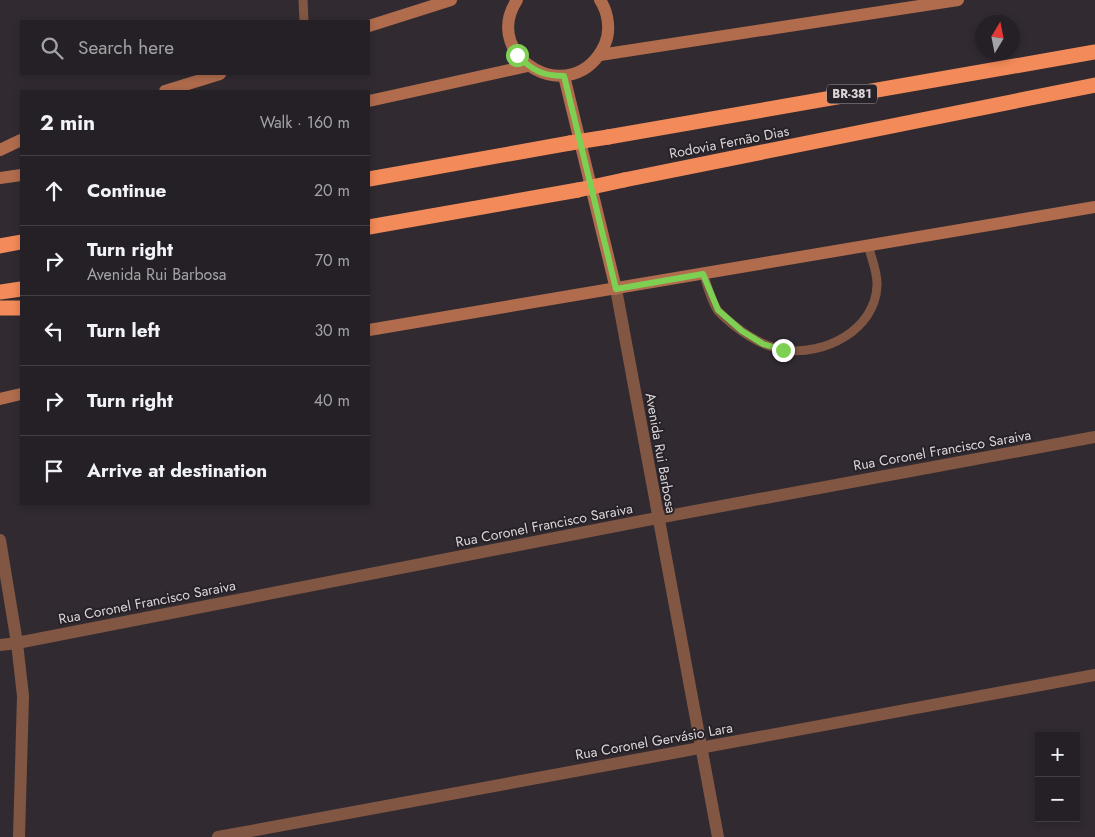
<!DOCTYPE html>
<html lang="en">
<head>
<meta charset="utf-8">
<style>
	:root { --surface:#252025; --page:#312d32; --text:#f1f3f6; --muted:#a3a3a7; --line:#423e42 }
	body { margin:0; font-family:Jost,sans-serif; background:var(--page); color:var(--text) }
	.controls { position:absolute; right:15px; bottom:15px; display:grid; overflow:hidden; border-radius:0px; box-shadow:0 2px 8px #0003 }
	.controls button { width:45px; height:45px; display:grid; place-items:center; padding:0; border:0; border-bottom:1px solid var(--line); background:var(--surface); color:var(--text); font:25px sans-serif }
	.compass { position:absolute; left:975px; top:15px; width:45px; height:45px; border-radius:50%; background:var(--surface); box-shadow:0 2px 8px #0003; rotate:10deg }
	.stop { position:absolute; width:15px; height:15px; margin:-11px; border:4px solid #7ed053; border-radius:50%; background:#fff }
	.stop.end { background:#7ed053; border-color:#fff; box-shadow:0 1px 5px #0008 }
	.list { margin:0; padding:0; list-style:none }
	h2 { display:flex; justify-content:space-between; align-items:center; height:65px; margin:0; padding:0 20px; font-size:21px }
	h2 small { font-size:16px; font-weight:400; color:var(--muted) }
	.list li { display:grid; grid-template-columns:32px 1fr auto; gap:15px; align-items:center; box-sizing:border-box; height:70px; padding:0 20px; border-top:1px solid var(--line) }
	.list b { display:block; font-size:19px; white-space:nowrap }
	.list p { margin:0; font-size:16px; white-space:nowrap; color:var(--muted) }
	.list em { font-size:16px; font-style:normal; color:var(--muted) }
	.icon { flex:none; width:28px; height:28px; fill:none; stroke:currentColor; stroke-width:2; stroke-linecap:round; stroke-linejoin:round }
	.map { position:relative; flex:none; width:1095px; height:837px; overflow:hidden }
	.search { position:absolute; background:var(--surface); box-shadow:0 2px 8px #0003; left:20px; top:20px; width:350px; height:55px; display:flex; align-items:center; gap:12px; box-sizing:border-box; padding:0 18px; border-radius:0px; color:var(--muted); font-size:19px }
	.panel { position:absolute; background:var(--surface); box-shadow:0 2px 8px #0003; left:20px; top:90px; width:350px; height:415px; border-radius:0px }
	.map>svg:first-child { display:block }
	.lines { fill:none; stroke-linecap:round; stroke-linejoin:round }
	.service { stroke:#815643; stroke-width:9 }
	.minor { stroke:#815643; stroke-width:12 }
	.tertiary { stroke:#815643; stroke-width:12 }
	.secondary { stroke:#b06c4d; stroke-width:12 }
	.motorway { stroke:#f38a59; stroke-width:15 }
	.motorway-bridge { stroke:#f38a59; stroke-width:15 }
	.route { stroke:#7ed053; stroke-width:6 }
	.labels { text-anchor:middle; stroke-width:4; stroke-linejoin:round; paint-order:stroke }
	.shield { fill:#272227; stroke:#a4a0a4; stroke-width:1 }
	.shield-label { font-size:12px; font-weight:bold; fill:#dad6da }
	.street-label { font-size:14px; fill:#dad6da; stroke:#272227 }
</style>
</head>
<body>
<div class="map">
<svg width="1095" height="837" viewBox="0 0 1095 837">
	<rect width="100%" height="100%" fill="#312b31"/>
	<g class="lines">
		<g class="service">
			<path d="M303,0L304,21"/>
			<path d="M703,274C707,283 712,305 719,312C736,329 760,346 784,350C824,356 875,330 877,286C878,273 871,257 868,245"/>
		</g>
		<g class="minor">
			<path d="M0,540L17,643L23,696L19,837"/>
			<path d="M0,645L17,643L657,518L1095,437"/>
			<path d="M218,837L1095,675"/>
		</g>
		<path class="tertiary" d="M616,289L718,837"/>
		<g class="secondary">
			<path d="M517,0C479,58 574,112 605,44C611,30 608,12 600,0"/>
			<path d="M369,26L451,0"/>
			<path d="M600,55L958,0"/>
			<path d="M564,76L616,289"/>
			<path d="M165,91L220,74"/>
			<path d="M369,101L528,66"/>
			<path d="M0,150L21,140"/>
			<path d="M0,178L21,175"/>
			<path d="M369,330L1095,207"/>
			<path d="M0,399L21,394"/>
		</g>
		<g class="motorway">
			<path d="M608,137L1095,52"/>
			<path d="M369,179L570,143"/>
			<path d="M624,180L1095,85"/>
			<path d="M369,227L578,190"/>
			<path d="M0,246L21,242"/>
			<path d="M0,292L21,289"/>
			<path d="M0,308H21"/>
		</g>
		<g class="motorway-bridge">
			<path d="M570,143L608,137"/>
			<path d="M578,190L624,180"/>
		</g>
	</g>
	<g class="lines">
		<path class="route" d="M517,55C532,70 542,76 564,76L616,289L703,274L718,310L742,331L763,344L783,350"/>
	</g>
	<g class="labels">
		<rect class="shield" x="827" y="84.5" width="50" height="19" rx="4"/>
		<g class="shield-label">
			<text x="852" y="98">BR-381</text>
		</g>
		<g class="street-label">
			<text transform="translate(729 142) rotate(-11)" y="5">Rodovia Fernão Dias</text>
			<text transform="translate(942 450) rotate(-10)" y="5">Rua Coronel Francisco Saraiva</text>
			<text transform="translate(661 453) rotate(80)" y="5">Avenida Rui Barbosa</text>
			<text transform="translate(544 525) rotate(-11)" y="5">Rua Coronel Francisco Saraiva</text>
			<text transform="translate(147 602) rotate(-11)" y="5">Rua Coronel Francisco Saraiva</text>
			<text transform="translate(654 741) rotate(-10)" y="5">Rua Coronel Gervásio Lara</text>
		</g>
	</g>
</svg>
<div class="controls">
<button>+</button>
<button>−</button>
</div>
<svg class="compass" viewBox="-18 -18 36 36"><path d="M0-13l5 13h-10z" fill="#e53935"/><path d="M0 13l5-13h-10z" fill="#a3a3a7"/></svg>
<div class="stop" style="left:517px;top:55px"></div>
<div class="stop end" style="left:783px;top:350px"></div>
<div class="search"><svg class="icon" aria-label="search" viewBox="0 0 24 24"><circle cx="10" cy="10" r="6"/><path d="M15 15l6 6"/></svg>Search here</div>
<section class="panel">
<h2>2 min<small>Walk · 160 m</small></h2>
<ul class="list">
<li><svg class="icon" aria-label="ahead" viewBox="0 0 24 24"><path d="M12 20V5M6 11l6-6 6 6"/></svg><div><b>Continue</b></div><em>20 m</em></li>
<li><svg class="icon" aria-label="right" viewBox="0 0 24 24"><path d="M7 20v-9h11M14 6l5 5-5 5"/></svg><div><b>Turn right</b><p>Avenida Rui Barbosa</p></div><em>70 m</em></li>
<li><svg class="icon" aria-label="left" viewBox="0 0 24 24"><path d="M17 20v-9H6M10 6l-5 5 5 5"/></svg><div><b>Turn left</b></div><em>30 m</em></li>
<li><svg class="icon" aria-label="right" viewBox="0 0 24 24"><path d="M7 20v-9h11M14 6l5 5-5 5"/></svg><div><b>Turn right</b></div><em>40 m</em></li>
<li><svg class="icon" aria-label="arrive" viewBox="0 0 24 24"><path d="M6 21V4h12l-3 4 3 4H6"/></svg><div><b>Arrive at destination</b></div></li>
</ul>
</section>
</div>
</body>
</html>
